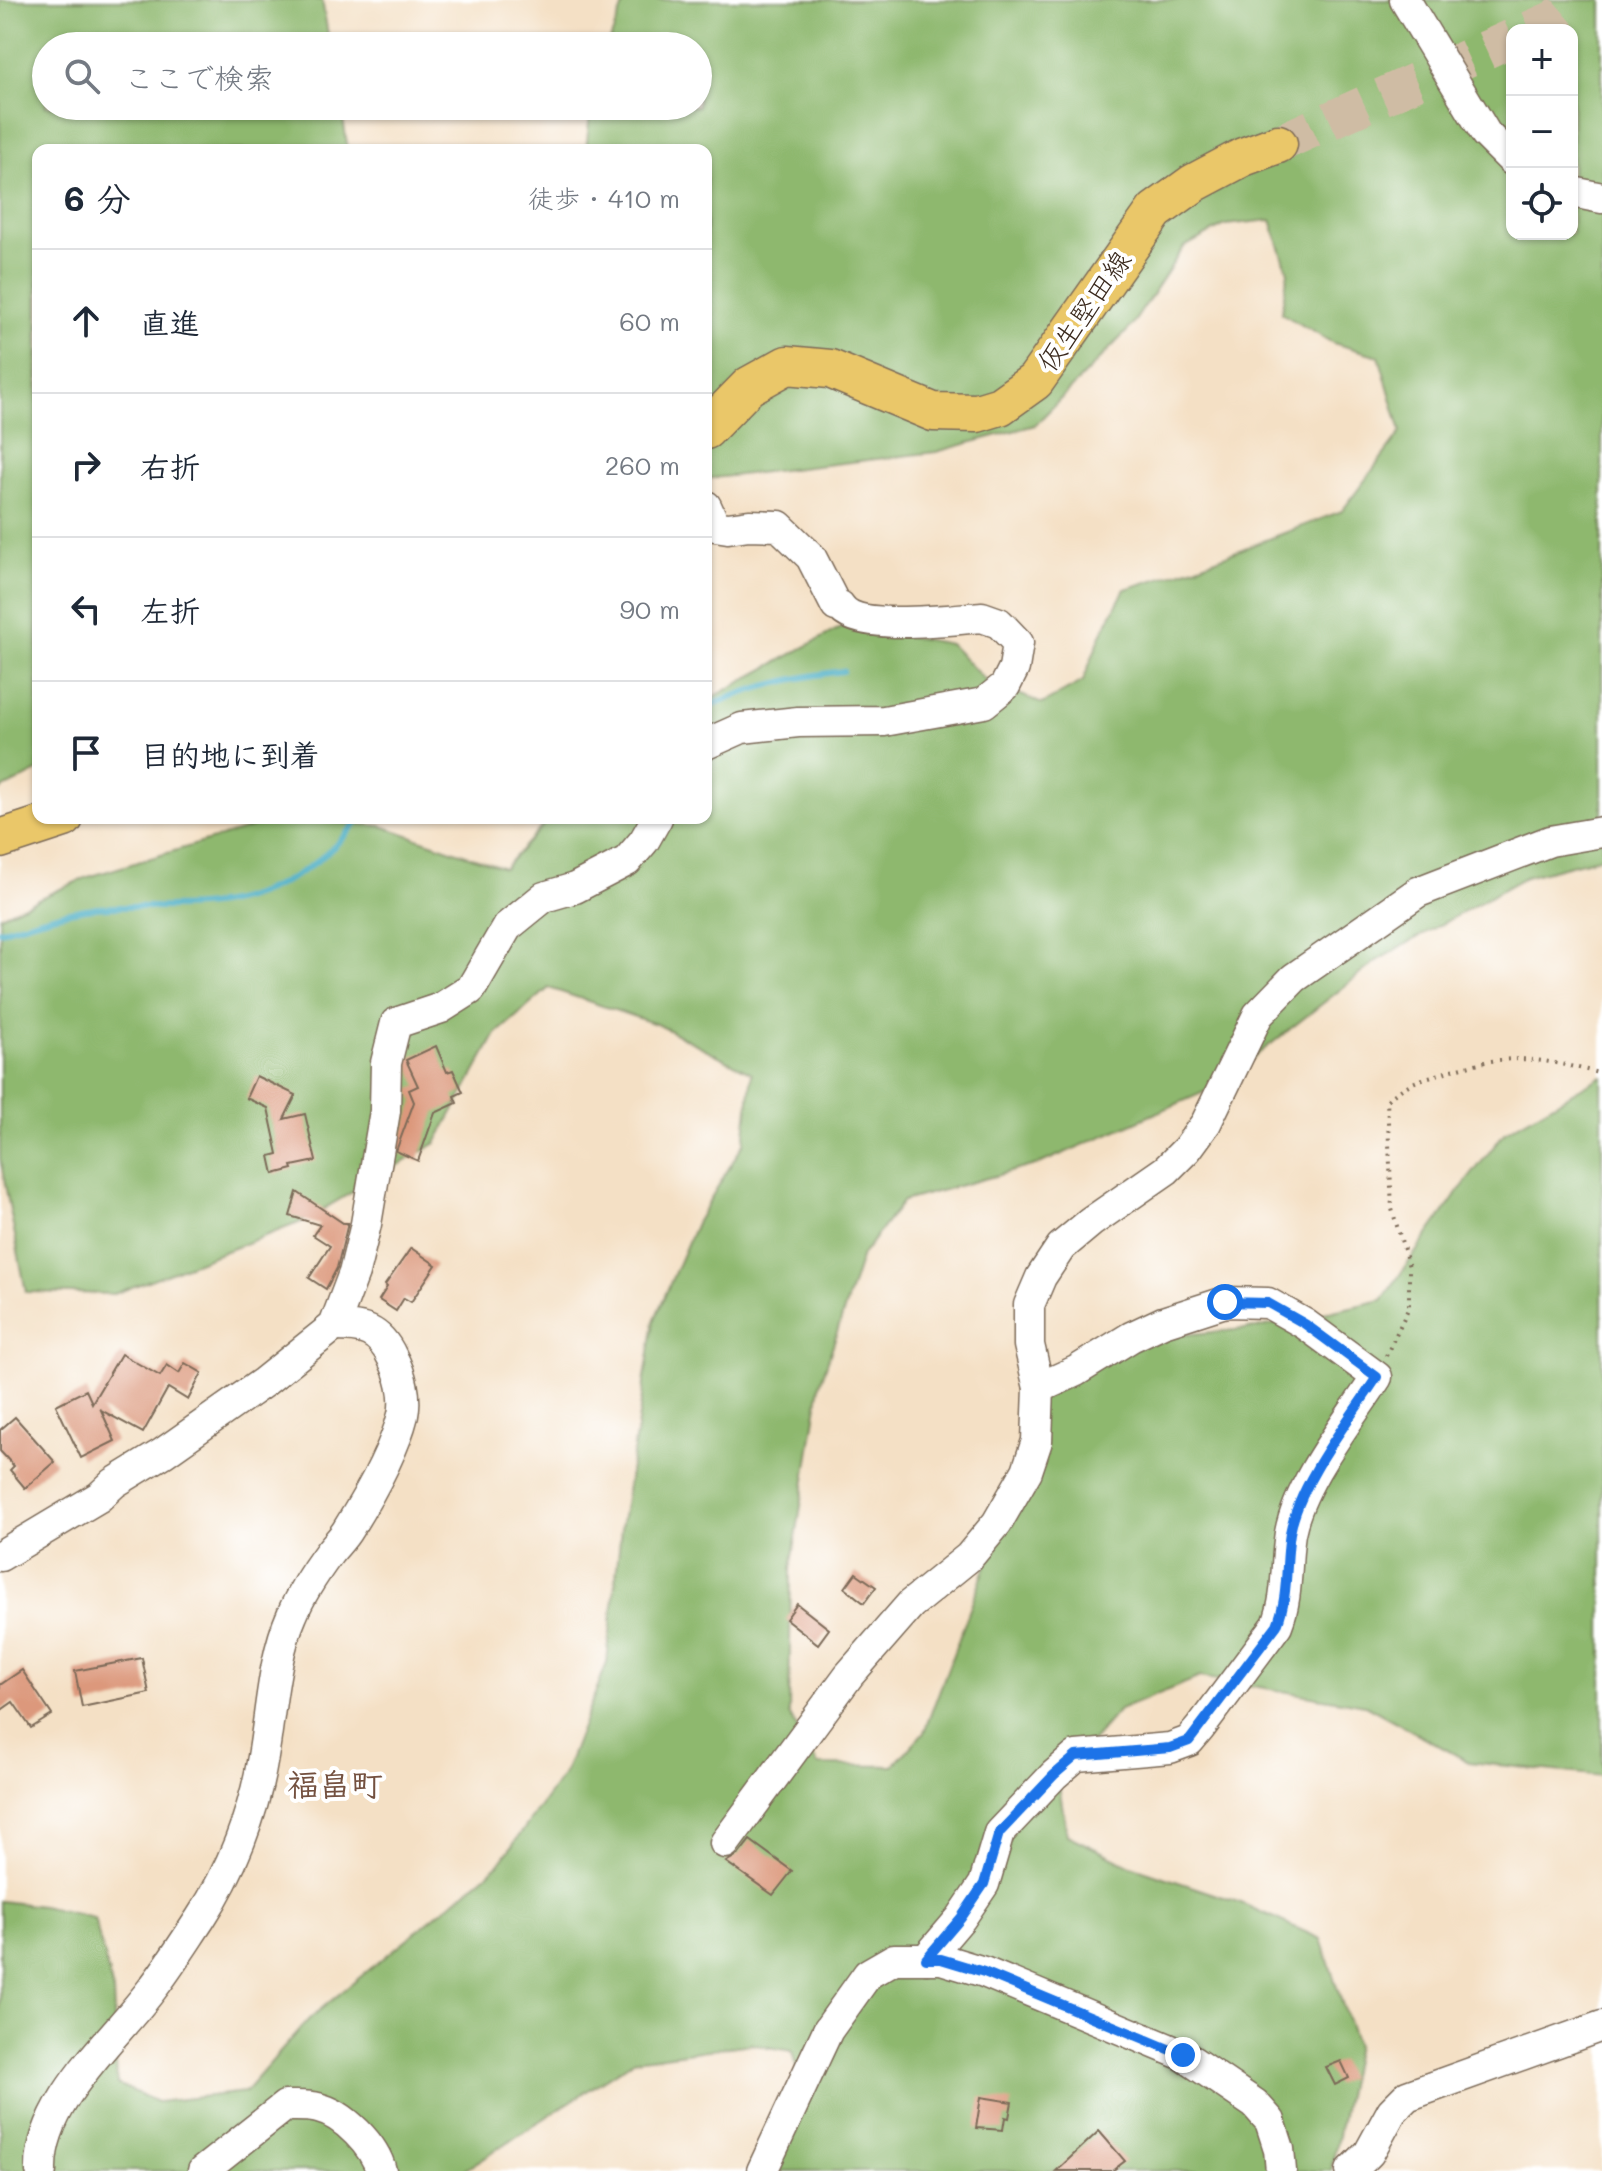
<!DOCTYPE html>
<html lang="ja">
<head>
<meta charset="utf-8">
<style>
	:root { --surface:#fff; --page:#f6f6f7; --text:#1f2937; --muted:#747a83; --line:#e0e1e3 }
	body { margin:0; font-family:Mali,"Klee One",sans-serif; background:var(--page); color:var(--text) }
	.controls { position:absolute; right:24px; top:24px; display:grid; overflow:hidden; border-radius:16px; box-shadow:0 2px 6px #0004 }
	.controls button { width:72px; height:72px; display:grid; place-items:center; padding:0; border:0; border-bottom:2px solid var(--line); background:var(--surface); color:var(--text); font:40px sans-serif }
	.stop { position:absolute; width:24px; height:24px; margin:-18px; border:6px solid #1a73e8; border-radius:50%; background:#fff }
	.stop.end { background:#1a73e8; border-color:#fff; box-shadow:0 2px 8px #0008 }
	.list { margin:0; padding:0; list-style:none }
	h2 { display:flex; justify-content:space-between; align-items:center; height:104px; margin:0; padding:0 32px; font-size:34px }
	h2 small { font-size:26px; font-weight:400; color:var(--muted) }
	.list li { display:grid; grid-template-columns:52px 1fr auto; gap:24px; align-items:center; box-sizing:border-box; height:144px; padding:0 32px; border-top:2px solid var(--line) }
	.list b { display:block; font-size:30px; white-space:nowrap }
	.list em { font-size:26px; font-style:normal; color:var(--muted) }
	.icon { flex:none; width:44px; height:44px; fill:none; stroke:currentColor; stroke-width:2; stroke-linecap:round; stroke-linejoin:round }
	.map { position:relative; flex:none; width:1602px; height:2171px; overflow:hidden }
	.search { position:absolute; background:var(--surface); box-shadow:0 2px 6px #0004; left:32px; top:32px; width:680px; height:88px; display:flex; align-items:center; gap:20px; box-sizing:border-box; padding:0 28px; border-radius:44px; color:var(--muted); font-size:30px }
	.panel { position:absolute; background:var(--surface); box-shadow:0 2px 6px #0004; left:32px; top:144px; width:680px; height:680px; border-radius:16px }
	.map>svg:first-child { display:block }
	.forest { fill:#8eb86e; stroke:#647146; stroke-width:2; fill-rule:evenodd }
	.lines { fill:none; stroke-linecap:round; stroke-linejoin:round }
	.stream { stroke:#42aac2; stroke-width:6 }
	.building { fill:#dc987b }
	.major-tunnel { stroke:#cfbca4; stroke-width:38; stroke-dasharray:38 19; stroke-linecap:butt }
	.minor-casing { stroke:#7c6a58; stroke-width:33 }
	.major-casing { stroke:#7c6a58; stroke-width:41 }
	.path { stroke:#7c6a58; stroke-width:4; stroke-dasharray:2 6; stroke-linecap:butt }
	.minor { stroke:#fff; stroke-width:30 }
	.major { stroke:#eac769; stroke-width:38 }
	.route { stroke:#1a73e8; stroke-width:10 }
	.labels { text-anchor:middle; stroke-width:8; stroke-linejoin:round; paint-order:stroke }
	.street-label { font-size:28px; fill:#3b2a1e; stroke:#fff }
	.quarter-label { font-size:32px; font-weight:bold; fill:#73503f; stroke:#fff }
</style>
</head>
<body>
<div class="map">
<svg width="1602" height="2171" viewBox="0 0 1602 2171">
	<rect width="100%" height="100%" fill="#fff"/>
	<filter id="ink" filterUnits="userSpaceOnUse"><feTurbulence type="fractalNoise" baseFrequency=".0125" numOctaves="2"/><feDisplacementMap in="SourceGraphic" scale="16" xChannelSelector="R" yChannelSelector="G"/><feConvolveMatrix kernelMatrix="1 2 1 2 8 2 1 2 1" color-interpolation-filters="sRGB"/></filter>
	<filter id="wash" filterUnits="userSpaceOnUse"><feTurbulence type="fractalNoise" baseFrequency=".006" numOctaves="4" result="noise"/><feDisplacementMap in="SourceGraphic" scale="32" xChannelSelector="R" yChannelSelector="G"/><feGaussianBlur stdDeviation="1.8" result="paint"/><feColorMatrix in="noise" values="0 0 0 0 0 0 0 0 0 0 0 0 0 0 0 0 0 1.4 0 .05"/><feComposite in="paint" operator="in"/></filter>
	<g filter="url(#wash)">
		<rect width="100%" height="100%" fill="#f4e0c5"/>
		<g class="forest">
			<path d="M0,0H322L330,46H46V106H341L348,150H38V771L0,790Z"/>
			<path d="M625,0H1602V857L1525,877L1378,960L1216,1087L1039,1164L903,1201L862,1255L820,1385L791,1569L789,1714L818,1765L893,1766L924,1732L987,1563L1040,1394L1126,1340L1257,1328L1382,1300L1459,1191L1505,1132L1602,1076V1776L1469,1762L1365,1705L1200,1677L1119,1710L1058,1780L1067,1835L1131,1866L1241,1903L1321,1939L1356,2045L1331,2171H763L803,2091L792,2051L751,2044L635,2060L463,2171H0V1901L42,1906L94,1918L113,1991L117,2084L157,2102L245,2092L310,2018L499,1864L564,1773L607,1663L621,1529L654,1321L696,1223L744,1143L752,1073L659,1025L549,988L496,1034L436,1143L301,1222L114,1294L26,1292L0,1159V916L85,878L283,818L382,826L504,868L550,818H706V701L845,625L950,644L984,679L1042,704L1083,681L1101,635L1125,589L1195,567L1342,511L1401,432L1379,356L1333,343L1281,313L1288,272L1271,220L1225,225L1184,247L1130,328L1035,425L936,452L706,479V150H586L591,106H698V46H608ZM1512,30H1572V234H1512Z"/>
		</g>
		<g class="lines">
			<g class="stream">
				<path d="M706,708C749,687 796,677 843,671"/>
				<path d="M0,931C31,922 63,911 95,908C129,905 165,909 199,906C264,902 320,869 360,818"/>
			</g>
		</g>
		<g id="blocks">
			<g class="building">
				<path d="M436,1046L447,1072L453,1070L463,1092L454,1096L457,1103L435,1113L418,1161L396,1151L414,1102L409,1090L418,1086L406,1060Z"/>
				<path d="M256,1076L296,1095L284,1119L305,1114L316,1161L292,1166L293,1169L274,1174L270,1156L278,1154L268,1108L246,1098Z"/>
				<path d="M297,1192L343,1223H348L337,1268L326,1289L309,1278L330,1246L313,1235L320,1225L290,1216Z"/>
				<path d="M411,1248L436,1265L411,1302L404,1298L396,1311L379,1300L387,1287L385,1285Z"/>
				<path d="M121,1354L160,1376L167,1365L179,1373L185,1363L202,1373L188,1400L168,1388L143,1433L101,1410L115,1441L81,1458L56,1405L86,1390L92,1403Z"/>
				<path d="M15,1417L55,1462L25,1488L10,1470L14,1466L0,1451V1430Z"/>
				<path d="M856,1573L876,1587L864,1603L845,1588Z"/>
				<path d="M797,1604L829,1629L818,1644L786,1619Z"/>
				<path d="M142,1658L149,1693L82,1707L75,1671Z"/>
				<path d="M22,1670L52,1715L31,1728L13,1702L0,1711V1685Z"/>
				<path d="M750,1840L792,1871L773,1895L726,1862L739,1854Z"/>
				<path d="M1341,2061L1349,2078L1335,2085L1326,2067Z"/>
				<path d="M981,2097L1012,2102L1009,2118L1005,2117L1003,2130L976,2128Z"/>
				<path d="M1099,2131L1125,2161L1112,2171H1056Z"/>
			</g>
		</g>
	</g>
	<g filter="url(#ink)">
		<use href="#blocks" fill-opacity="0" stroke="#7c6a58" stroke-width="2"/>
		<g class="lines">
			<g class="major-tunnel">
				<path d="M1530,30L1555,19L1577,0"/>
				<path d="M1278,144L1512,38"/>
			</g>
			<g class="minor-casing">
				<g id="minor">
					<path d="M1405,0L1486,134L1512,160"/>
					<path d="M1572,192L1602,198"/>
					<path d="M706,506L715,526L728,528L749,525L779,526L811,557L836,606H840C856,632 953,619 982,617L999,623L1018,643L1014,668L1005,686L984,703L884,721L798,722L742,728L706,744"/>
					<path d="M0,1556L99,1497L114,1483L163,1453L264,1382L334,1326L354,1273L366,1224L385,1111L386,1063L396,1023L441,1008L471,989L507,927L544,897L575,888L627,861L644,841L657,818"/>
					<path d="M725,1843L849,1675L911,1604L969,1557L997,1523L1027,1471L1037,1441L1039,1388L1029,1345V1305L1041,1277L1061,1247L1091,1222L1166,1170L1187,1149L1206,1123L1258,1015L1294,978L1418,892L1550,841L1602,832"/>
					<path d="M926,1959L961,1918L984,1884L999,1833L1054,1775L1076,1756L1170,1748L1189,1741L1200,1728L1277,1625C1289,1595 1285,1564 1290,1533C1300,1481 1348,1422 1377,1377L1305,1324L1268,1303L1225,1302L1163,1322L1131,1337L1076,1371L1039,1388"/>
					<path d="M41,2171C39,2102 114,2040 152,1989C169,1967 184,1943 200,1919C231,1872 254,1813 263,1757C271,1711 273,1658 292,1615C301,1593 315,1572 329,1553C335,1545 343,1538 348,1529C368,1497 394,1451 403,1415C407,1396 401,1374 392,1357C379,1329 363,1326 334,1326"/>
					<path d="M203,2171L285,2106C295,2106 308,2105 318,2108C344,2114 375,2146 381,2171"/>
					<path d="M762,2171L828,2030L868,1974L894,1959H941L984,1972L1183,2055L1255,2104L1270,2121L1279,2149L1281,2171"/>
					<path d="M1351,2171L1369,2153L1392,2111L1407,2096L1602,2026"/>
				</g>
			</g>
			<g class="major-casing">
				<g id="major">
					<path d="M706,430L749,386L787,365L830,369L933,412L977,413L1000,406L1035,381L1155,211L1194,183L1243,157L1278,144"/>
					<path d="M0,839L64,818"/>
				</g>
			</g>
			<path class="path" d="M1386,1356L1409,1307V1267L1392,1209L1387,1100C1412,1080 1420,1080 1449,1071C1510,1052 1541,1058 1602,1074"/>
			<use href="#minor" class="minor"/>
			<use href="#major" class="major"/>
		</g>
	</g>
	<g class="lines" filter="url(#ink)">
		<path class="route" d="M1183,2055L984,1972L941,1959H926L961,1918L984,1884L999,1833L1054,1775L1076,1756L1170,1748L1189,1741L1277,1625C1289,1595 1285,1564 1290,1533C1300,1481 1348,1422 1377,1377L1305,1324L1268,1303L1225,1302"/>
	</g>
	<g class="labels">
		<g class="street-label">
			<text transform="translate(1084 311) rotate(-55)" y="10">仮生堅田線</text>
		</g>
		<g class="quarter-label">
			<text x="335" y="1796">福畠町</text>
		</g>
	</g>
</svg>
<div class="controls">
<button>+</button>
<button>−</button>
<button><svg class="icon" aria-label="locate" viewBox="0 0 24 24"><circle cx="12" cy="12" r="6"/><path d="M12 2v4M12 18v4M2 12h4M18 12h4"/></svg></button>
</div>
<div class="stop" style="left:1225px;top:1302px"></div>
<div class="stop end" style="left:1183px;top:2055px"></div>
<div class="search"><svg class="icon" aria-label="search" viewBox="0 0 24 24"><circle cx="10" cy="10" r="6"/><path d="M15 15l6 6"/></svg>ここで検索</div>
<section class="panel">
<h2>6 分<small>徒歩 · 410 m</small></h2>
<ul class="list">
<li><svg class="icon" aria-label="ahead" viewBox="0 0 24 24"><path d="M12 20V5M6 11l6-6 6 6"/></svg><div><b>直進</b></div><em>60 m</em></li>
<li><svg class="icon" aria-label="right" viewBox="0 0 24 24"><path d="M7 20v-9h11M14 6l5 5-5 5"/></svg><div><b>右折</b></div><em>260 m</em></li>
<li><svg class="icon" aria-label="left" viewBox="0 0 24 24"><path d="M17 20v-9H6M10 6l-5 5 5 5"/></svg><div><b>左折</b></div><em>90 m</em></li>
<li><svg class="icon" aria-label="arrive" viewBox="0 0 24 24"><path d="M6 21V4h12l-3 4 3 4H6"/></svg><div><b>目的地に到着</b></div></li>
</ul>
</section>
</div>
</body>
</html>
